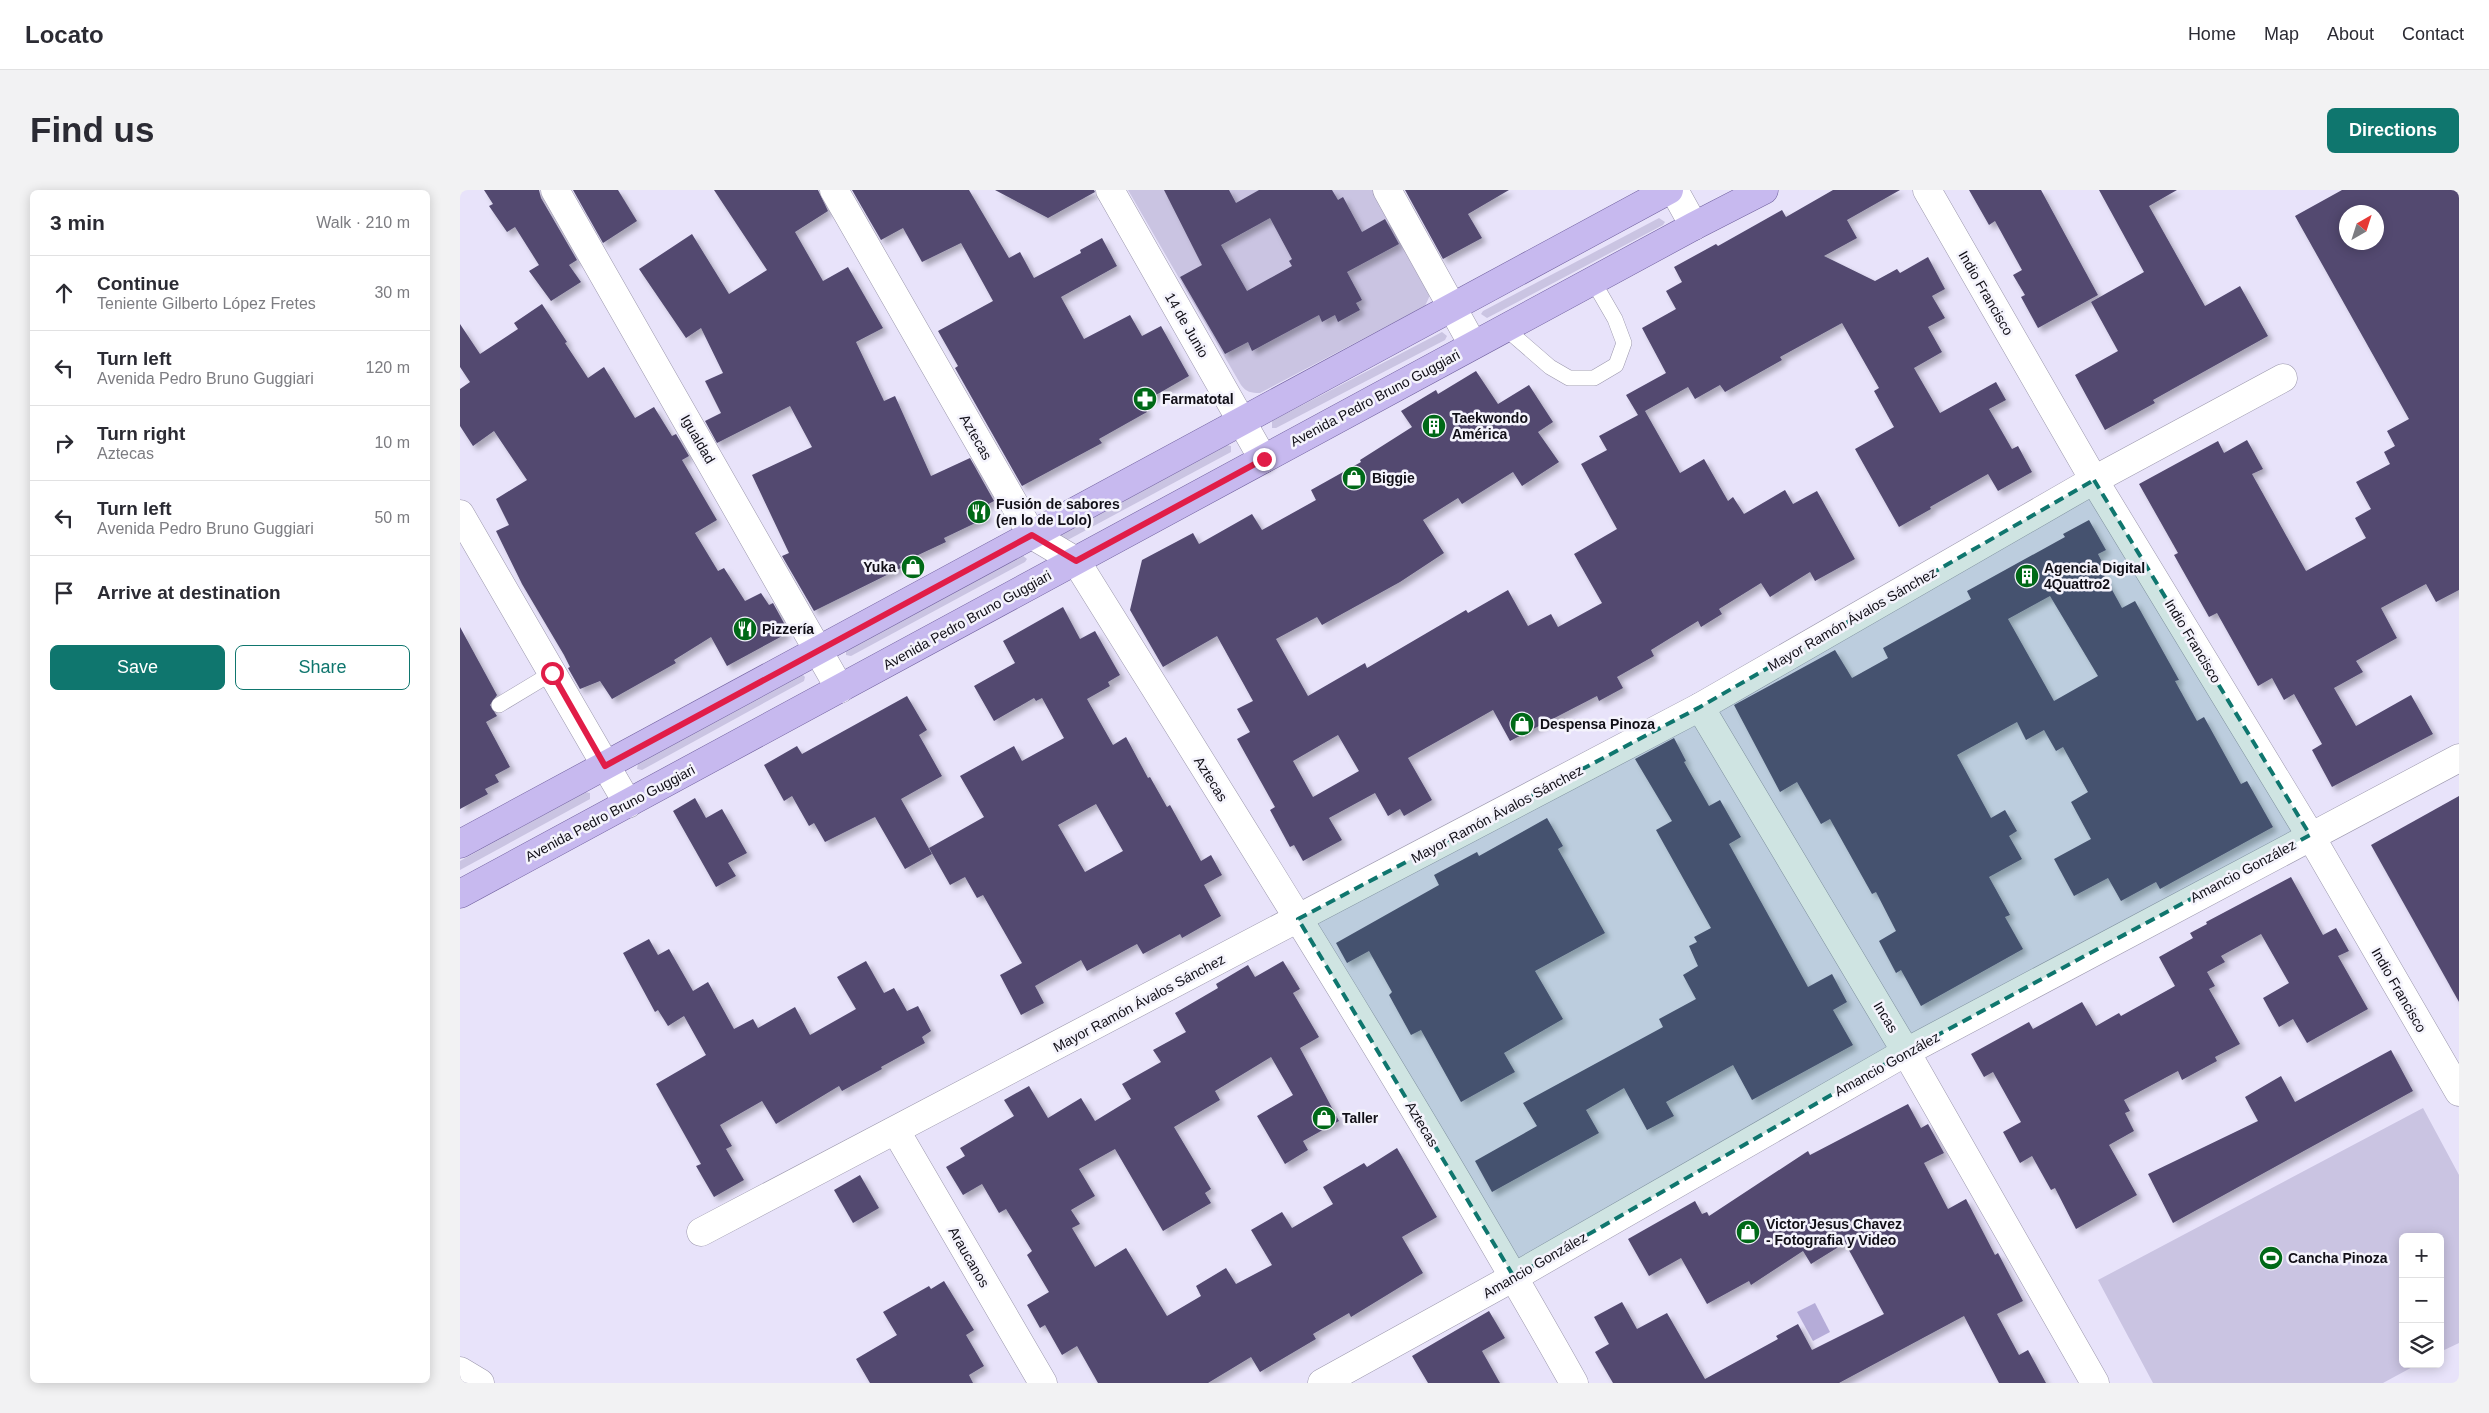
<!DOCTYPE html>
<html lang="en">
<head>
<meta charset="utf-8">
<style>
	:root { --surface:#fff; --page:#f2f2f3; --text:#2b2b33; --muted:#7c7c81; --line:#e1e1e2; --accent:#0f766e }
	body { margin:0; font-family:Helvetica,sans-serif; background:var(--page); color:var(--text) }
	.controls { position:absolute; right:15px; bottom:15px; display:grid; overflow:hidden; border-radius:8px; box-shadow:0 2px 12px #0003 }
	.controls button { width:45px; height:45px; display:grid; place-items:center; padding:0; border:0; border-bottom:1px solid var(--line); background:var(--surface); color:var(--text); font:25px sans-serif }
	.compass { position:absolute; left:1879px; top:15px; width:45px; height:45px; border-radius:50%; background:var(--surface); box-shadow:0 2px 12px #0003; rotate:39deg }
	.stop { position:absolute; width:15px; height:15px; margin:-11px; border:4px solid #e11d48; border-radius:50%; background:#fff }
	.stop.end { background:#e11d48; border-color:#fff; box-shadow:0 1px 5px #0008 }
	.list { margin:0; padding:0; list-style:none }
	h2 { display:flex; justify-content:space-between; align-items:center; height:65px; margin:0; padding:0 20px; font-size:21px }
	h2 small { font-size:16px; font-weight:400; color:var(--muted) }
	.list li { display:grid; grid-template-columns:32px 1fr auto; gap:15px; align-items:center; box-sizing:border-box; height:75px; padding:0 20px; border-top:1px solid var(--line) }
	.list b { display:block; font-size:19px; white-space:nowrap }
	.list p { margin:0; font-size:16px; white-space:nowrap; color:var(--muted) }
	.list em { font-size:16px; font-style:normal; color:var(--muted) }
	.actions { display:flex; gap:10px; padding:15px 20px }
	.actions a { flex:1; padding:11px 0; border:1px solid var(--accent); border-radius:8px; text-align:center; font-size:18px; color:var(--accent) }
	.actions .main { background:var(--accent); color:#fff }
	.icon { flex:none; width:28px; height:28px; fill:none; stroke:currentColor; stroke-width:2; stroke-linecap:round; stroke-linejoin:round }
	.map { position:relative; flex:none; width:1999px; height:1193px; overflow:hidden; border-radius:8px }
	header { display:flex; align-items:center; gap:30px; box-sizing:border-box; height:70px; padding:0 25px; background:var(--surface); border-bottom:1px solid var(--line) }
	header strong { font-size:24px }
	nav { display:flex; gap:28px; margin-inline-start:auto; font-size:18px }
	.intro { display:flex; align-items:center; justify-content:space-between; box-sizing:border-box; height:120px; padding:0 30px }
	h1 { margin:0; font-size:35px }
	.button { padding:12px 22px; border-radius:8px; background:var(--accent); color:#fff; font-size:18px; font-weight:700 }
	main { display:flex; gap:30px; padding:0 30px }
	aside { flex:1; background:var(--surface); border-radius:8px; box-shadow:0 2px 12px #0003 }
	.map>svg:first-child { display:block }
	.green { fill:#cac4e2 }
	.water { fill:#b5acd8 }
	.building { fill:#52496f; fill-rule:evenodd; filter:url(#shadow) }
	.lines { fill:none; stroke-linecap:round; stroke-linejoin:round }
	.service-casing { stroke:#9b97ac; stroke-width:16 }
	.minor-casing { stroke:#9b97ac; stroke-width:29 }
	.primary-casing { stroke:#6f5f9d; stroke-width:29 }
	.service { stroke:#fff; stroke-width:15 }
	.minor { stroke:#fff; stroke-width:28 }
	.primary { stroke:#c7b9ef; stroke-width:28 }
	.route { stroke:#e11d48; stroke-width:6 }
	.marked { fill:#0f766e; fill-opacity:0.2; stroke:#0f766e; stroke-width:4; stroke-dasharray:10 6; stroke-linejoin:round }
	.labels { text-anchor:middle; stroke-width:5; stroke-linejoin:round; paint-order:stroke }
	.street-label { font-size:14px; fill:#110f17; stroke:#f4f3fc }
	.poi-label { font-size:14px; font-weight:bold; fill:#110f17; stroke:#f4f3fc; text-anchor:start }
</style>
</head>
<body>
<header>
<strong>Locato</strong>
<nav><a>Home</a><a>Map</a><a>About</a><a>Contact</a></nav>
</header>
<div class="intro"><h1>Find us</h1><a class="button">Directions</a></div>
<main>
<aside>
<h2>3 min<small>Walk · 210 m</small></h2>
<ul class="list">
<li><svg class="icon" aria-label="ahead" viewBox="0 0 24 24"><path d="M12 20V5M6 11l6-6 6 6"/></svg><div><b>Continue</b><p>Teniente Gilberto López Fretes</p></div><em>30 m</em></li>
<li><svg class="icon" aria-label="left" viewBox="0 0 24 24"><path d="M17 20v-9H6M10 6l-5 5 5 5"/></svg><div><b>Turn left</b><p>Avenida Pedro Bruno Guggiari</p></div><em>120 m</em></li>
<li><svg class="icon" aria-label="right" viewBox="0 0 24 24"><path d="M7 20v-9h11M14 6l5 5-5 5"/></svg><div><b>Turn right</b><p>Aztecas</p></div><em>10 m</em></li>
<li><svg class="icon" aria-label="left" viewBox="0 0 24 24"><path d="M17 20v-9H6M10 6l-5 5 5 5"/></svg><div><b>Turn left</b><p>Avenida Pedro Bruno Guggiari</p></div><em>50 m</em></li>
<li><svg class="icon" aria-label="arrive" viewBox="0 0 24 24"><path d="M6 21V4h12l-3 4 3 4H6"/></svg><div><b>Arrive at destination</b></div></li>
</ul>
<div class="actions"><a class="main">Save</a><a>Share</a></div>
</aside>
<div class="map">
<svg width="1999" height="1193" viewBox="0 0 1999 1193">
	<defs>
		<filter id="shadow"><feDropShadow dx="4.5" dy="4.5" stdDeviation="2.5" flood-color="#0004"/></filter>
	</defs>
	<rect width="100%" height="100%" fill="#e8e3fa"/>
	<g class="green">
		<path d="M668,0H916L971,103L965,116L800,203C791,203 786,202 781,195Z"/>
		<path d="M1199,28L1205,32L1203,35L1027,128L1021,124L1023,121Z"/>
		<path d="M982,142L987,146L985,150L816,238H812V231Z"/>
		<path d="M767,255L771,256V262L604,352L599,346Z"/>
		<path d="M562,365L567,369L565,372L391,466L386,465V459Z"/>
		<path d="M342,484L345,487L344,491L182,580L177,579L178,573Z"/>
		<path d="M125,602L130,603V609L0,680V671Z"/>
		<path d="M1963,918L1999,985V1153L1980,1162V1047H1943V1174H1958L1923,1193H1693L1638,1090Z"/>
	</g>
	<path class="water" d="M1355,1113L1370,1142L1353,1151L1337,1122Z"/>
	<g class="building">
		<path d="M24,0H79L81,8L117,70L109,75L121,92L91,111L69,81L79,75L55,37L47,42L29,16L33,14Z"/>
		<path d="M113,0H158L177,31L143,53Z"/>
		<path d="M254,0H358L368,21L335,42L363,91L388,77L423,138L396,152L424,211L435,206L471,286L510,268L534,311L523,317L528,327L484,348L486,352L439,374L441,378L354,421L322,366L329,363L292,285L352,257L330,216L257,253L245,231L261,223L245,191L263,183L241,138L226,148L179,79L232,44L269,104L307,80Z"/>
		<path d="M392,0H509L549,68L560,62L574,88L621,63L620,60L642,48L657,76L601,107L624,149L670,125L682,146L701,136L729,186L682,213L687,222L639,249L642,253L562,296L495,178L498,176L478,141L533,111L501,53L462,72L443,38L421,50Z"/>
		<path d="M535,0H634L635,2L588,28Z"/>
		<path d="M704,0H769L776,13L799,0H872L878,10L883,7L902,42L925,29L939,54L887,82L902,110L896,113L900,120L878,132L875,125L862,132L859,125L792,161L788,152L765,164L720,87L742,75ZM810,28L832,69L829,71L832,76L787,101L761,55Z"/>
		<path d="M945,0H1049L1008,24L1022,48L983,69Z"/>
		<path d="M1373,0H1440L1387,30L1397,48L1364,66L1415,91L1437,79L1440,83L1468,67L1485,99L1472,106L1485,128L1468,137L1482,162L1454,178L1480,223L1536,192L1546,210L1529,219L1552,259L1558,256L1572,282L1538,301L1528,284L1470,317L1471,319L1439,337L1395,259L1434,237L1414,201L1419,198L1382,133L1320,167L1322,170L1265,202L1260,195L1235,209L1228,197L1185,221L1220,283L1244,269L1268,311L1273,307L1284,324L1325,300L1333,314L1357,301L1395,369L1355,391L1350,382L1310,407L1301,393L1259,419L1262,424L1241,437L1238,431L1191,460L1194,466L1157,487L1163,498L1139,511L1137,506L1050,551L1033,520L948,568L972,610L944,626L940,619L928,626L915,603L869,628L882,650L843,671L834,655L830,657L810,620L815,617L777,549L790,542L777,519L793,511L757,446L703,477L670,420L682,370L733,343L739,354L792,324L802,340L856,310L851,300L901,272L900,270L952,237L941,221L976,200L978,204L1016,181L1038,214L1069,195L1093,232L1078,242L1099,272L1062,296L1053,282L1002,314L998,308L963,330L984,363L940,392L862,435L857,427L816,449L848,506L905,473L907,478L1006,420L1008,423L1048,400L1068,436L1091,424L1098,437L1142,413L1114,364L1157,339L1121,274L1147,260L1139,246L1178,225L1166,205L1206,183L1182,138L1216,119L1206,101L1222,92L1214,77L1256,54L1258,56L1322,20L1326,27ZM878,545L899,581L853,607L833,571Z"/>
		<path d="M1509,0H1581L1638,105L1578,138L1561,107L1565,105L1553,85L1562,80L1535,31L1529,35Z"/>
		<path d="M1639,0H1717L1689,16L1745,116L1780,96L1808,146L1693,210L1695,213L1645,240L1615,185L1658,161L1631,112L1684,82Z"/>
		<path d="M1882,0H1999V400L1976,412L1966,394L1921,418L1937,448L1896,471L1903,482L1874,498L1896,536L1951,505L1973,544L1872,597L1852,560L1862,554L1834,504L1824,510L1812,488L1798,496L1757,423L1749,427L1714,365L1718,363L1679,294L1758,251L1764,263L1787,250L1803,279L1792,284L1846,381L1906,348L1895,328L1911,319L1896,292L1930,274L1924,262L1935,256L1927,241L1949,229L1835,26ZM1886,22H1916V52H1886Z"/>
		<path d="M82,114L107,152L105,153L128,188L144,177L175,228L194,217L212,246L216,244L229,266L222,270L257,330L235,343L258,381L264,378L285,411L301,403L309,415L313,413L325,435L322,436L326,444L267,476L251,447L214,470L216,473L152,509L140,491L120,499L108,478L110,477L104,465L62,394L36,341L49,335L36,309L67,290L34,241L13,256L0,236V199L10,192L0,177V134L20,164L58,139L54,133Z"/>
		<path d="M1629,330L1646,360L1638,364L1643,374L1639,376L1662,418L1675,411L1719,490L1715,491L1737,531L1744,527L1781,594L1787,591L1813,637L1700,699L1696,692L1661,711L1648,688L1614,706L1594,669L1631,649L1611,612L1628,602L1603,557L1596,561L1584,540L1566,550L1557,532L1497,565L1531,628L1545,620L1557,641L1549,646L1562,669L1529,687L1550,725L1545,727L1563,759L1461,816L1441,780L1436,783L1419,751L1436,741L1416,702L1412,704L1370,629L1361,634L1337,592L1320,602L1274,515L1375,460L1392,488L1428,468L1423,458L1511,409L1507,401L1605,347L1603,344ZM1590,406L1638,486L1594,511L1548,429Z"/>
		<path d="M603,417L620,449L635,441L660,485L648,492L650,496L627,509L653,555L666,547L688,588L690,587L707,617L710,615L741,671L751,665L762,685L744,695L761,726L722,748L720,744L683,764L677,754L627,781L621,770L575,796L584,813L561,825L540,785L562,773L523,705L517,708L505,687L490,695L469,658L524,627L500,586L554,556L562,571L604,548L582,508L576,511L574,508L534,531L514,496L555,473L543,451ZM636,614L663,661L625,682L598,635Z"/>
		<path d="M0,437L37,505L30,515L37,526L26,532L50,577L35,585L39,592L25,599L28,604L0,619Z"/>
		<path d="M447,506L467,540L459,545L482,586L441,609L472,664L445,679L415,627L365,652L354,633L349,636L332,606L324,611L304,575L337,556L342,564Z"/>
		<path d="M1214,548L1226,571L1224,572L1249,616L1260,610L1281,647L1269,654L1348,797L1372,784L1387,812L1373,820L1393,855L1292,910L1273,875L1206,912L1214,926L1187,940L1164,898L1126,920L1139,943L1032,1002L1015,971L1077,936L1063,913L1203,837L1199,829L1236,809L1223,785L1238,776L1229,756L1237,752L1234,747L1251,738L1196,640L1212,631L1175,569Z"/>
		<path d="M1999,606V812L1911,655Z"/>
		<path d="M235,608L246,628L262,619L287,663L268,673L276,686L256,697L213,621Z"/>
		<path d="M1087,628L1103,656L1098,659L1145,743L1075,781L1103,829L1044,863L1055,882L1001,912L961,840L951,845L929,805L932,802L909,761L887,773L876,753L979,695L974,685L1017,662L1019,666Z"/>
		<path d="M1831,687L1863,745L1876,738L1889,761L1878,766L1908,819L1847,853L1833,829L1819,837L1803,808L1829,793L1801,744L1761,766L1765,772L1747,782L1755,796L1749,799L1780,854L1755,867L1757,871L1722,890L1718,881L1664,910L1670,921L1665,923L1674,941L1649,955L1677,1005L1616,1039L1595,998L1591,1000L1572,966L1560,973L1543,942L1561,932L1533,882L1524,887L1511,864L1569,832L1573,839L1622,812L1636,836L1659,823L1661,826L1715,796L1699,767L1733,748L1730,743L1747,734L1746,732Z"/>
		<path d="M189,749L198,765L209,759L233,801L248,792L274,839L293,829L298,838L335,817L350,845L396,819L377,787L406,771L424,803L434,798L447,821L458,816L471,841L462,847L465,853L421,877L422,879L382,901L379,896L316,934L302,911L260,935L272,956L266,959L284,990L254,1007L236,976L241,974L196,894L246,865L224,826L208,836L198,820L195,822L163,763Z"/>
		<path d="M823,771L840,799L833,803L859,847L840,858L879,931L843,951L848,960L825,974L797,926L833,905L811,867L755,901L760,910L714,937L751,999L745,1003L751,1013L703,1041L655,959L619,979L635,1006L611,1020L620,1034L612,1038L635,1077L666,1058L707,1126L741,1106L736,1096L766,1078L776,1094L812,1075L791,1040L822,1022L832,1038L873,1014L863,997L904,973L907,977L937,958L977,1027L942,1047L963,1083L891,1127L889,1123L853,1144L856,1149L800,1182L791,1167L748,1193H638L617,1156L602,1165L585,1135L580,1138L567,1115L589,1102L567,1065L572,1061L546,1019L539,1023L522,994L503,1005L486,977L505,966L500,958L554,926L544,910L569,896L588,928L621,908L635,931L671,909L662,894L701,872L693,860L726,842L715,823L758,798L756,794L788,775L795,787Z"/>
		<path d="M1931,860L1953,901L1713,1033L1688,984L1798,931L1785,907L1821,886L1835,912Z"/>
		<path d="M1448,914L1461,938L1468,934L1484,963L1464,973L1488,1019L1506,1009L1535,1065L1538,1063L1563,1111L1537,1124L1559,1165L1568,1160L1586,1193H1539L1504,1126L1379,1193H1153L1135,1162L1149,1154L1134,1127L1162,1112L1177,1139L1207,1123L1245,1189L1318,1149L1316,1146L1338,1134L1352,1160L1424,1124L1385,1053L1351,1074L1343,1061L1291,1095L1289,1091L1247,1114L1221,1068L1189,1086L1168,1049L1235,1011L1242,1024L1247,1022L1249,1026L1348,961L1350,965Z"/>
		<path d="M400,985L419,1018L393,1033L374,1000Z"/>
		<path d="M484,1091L514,1140L506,1145L524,1176L509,1185L513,1193H410L396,1169L437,1145L423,1122L469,1096L471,1099Z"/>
		<path d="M1029,1121L1045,1148L1022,1161L1040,1193H968L952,1166Z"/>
	</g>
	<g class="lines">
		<g class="service-casing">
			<g id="service">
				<path d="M1045,138L1090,177L1109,188H1134L1156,175L1164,153L1155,129L1133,91"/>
				<path d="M39,515L92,483"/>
			</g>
		</g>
		<g class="minor-casing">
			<g id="minor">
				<path d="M95,0L380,499"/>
				<path d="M374,0L572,345L616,371C785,643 957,914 1114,1193"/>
				<path d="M650,0L803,269"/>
				<path d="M927,0L1013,155"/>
				<path d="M1214,0L1234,36"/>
				<path d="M1467,0L1634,290L1850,645L1999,902"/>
				<path d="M0,324L168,614"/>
				<path d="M1240,517L1446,862L1635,1193"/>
				<path d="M436,941L583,1193"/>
				<path d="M241,1042L1240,517L1634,290L1823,188"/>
				<path d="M0,1181L20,1193"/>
				<path d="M862,1193L1054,1087L1446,862L1999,568"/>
			</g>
		</g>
		<g class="primary-casing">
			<g id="primary">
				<path d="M0,654L1209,0"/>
				<path d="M0,704L1234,36L1304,0"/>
			</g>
		</g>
		<use href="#service" class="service"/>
		<use href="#minor" class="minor"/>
		<use href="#primary" class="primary"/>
	</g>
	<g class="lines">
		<path class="route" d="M92,483L145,576L572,345L616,371L804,269"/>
	</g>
	<path class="marked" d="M1634,290L1850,645L1446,862L1054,1087L838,729L1240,517Z"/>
	<defs>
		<g id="pharmacy-disc" transform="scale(1.25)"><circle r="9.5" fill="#006917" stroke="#f4f3fc"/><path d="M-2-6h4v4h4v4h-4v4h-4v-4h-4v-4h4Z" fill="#fff"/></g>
		<g id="building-disc" transform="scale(1.25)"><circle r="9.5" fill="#006917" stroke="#f4f3fc"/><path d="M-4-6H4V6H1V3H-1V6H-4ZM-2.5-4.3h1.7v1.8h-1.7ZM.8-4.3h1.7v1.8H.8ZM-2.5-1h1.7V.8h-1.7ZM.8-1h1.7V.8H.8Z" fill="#fff"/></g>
		<g id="shop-disc" transform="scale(1.25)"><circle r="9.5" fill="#006917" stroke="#f4f3fc"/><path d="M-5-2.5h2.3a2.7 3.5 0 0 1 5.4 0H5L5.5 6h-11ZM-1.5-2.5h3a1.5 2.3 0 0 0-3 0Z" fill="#fff"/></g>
		<g id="restaurant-disc" transform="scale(1.25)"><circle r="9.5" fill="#006917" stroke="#f4f3fc"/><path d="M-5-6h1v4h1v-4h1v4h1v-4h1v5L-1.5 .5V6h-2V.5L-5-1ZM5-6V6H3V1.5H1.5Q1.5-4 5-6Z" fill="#fff"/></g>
		<g id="stadium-disc" transform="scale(1.25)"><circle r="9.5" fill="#006917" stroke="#f4f3fc"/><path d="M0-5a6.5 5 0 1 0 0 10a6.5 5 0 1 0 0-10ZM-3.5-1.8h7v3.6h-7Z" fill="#fff"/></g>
	</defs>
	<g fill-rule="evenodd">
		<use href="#pharmacy-disc" x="685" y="209"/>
		<use href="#building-disc" x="974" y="236"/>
		<use href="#shop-disc" x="894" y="288"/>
		<use href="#restaurant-disc" x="519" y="322"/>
		<use href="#shop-disc" x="453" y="377"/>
		<use href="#building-disc" x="1567" y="386"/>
		<use href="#restaurant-disc" x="285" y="439"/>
		<use href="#shop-disc" x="1062" y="534"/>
		<use href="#shop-disc" x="864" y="928"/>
		<use href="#shop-disc" x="1288" y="1042"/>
		<use href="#stadium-disc" x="1811" y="1068"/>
	</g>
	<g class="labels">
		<g class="street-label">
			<text transform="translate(1526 103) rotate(60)" y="5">Indio Francisco</text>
			<text transform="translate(727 135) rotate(60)" y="5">14 de Junio</text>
			<text transform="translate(915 208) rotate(-28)" y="5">Avenida Pedro Bruno Guggiari</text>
			<text transform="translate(516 247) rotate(60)" y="5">Aztecas</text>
			<text transform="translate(238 249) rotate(60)" y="5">Igualdad</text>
			<text transform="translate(1392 429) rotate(-30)" y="5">Mayor Ramón Ávalos Sánchez</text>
			<text transform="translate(507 430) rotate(-29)" y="5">Avenida Pedro Bruno Guggiari</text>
			<text transform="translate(1733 451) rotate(59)" y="5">Indio Francisco</text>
			<text transform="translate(751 589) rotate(58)" y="5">Aztecas</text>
			<text transform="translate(150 623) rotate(-28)" y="5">Avenida Pedro Bruno Guggiari</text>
			<text transform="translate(1037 624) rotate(-28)" y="5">Mayor Ramón Ávalos Sánchez</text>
			<text transform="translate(1783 681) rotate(-28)" y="5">Amancio González</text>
			<text transform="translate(1939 800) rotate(60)" y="5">Indio Francisco</text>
			<text transform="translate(679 813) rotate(-28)" y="5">Mayor Ramón Ávalos Sánchez</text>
			<text transform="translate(1426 827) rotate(59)" y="5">Incas</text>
			<text transform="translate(1427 874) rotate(-29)" y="5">Amancio González</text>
			<text transform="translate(962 934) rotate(59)" y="5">Aztecas</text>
			<text transform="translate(509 1067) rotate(60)" y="5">Araucanos</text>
			<text transform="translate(1075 1075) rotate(-30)" y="5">Amancio González</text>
		</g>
		<g class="poi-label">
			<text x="702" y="214">Farmatotal</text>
			<text x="992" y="233">Taekwondo<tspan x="992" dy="16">América</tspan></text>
			<text x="912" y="293">Biggie</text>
			<text x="536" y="319">Fusión de sabores<tspan x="536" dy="16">(en lo de Lolo)</tspan></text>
			<text x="436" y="382" text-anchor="end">Yuka</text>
			<text x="1584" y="383">Agencia Digital<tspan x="1584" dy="16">4Quattro2</tspan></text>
			<text x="302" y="444">Pizzería</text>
			<text x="1080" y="539">Despensa Pinoza</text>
			<text x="882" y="933">Taller</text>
			<text x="1306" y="1039">Victor Jesus Chavez<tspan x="1306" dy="16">- Fotografia y Video</tspan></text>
			<text x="1828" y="1073">Cancha Pinoza</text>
		</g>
	</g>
</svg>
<div class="controls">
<button>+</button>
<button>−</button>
<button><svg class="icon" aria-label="layers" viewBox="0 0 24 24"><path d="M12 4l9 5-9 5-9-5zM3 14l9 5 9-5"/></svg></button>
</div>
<svg class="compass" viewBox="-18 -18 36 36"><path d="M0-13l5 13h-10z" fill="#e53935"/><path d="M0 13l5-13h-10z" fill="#7c7c81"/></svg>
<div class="stop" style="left:92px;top:483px"></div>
<div class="stop end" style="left:804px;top:269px"></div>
</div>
</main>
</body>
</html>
